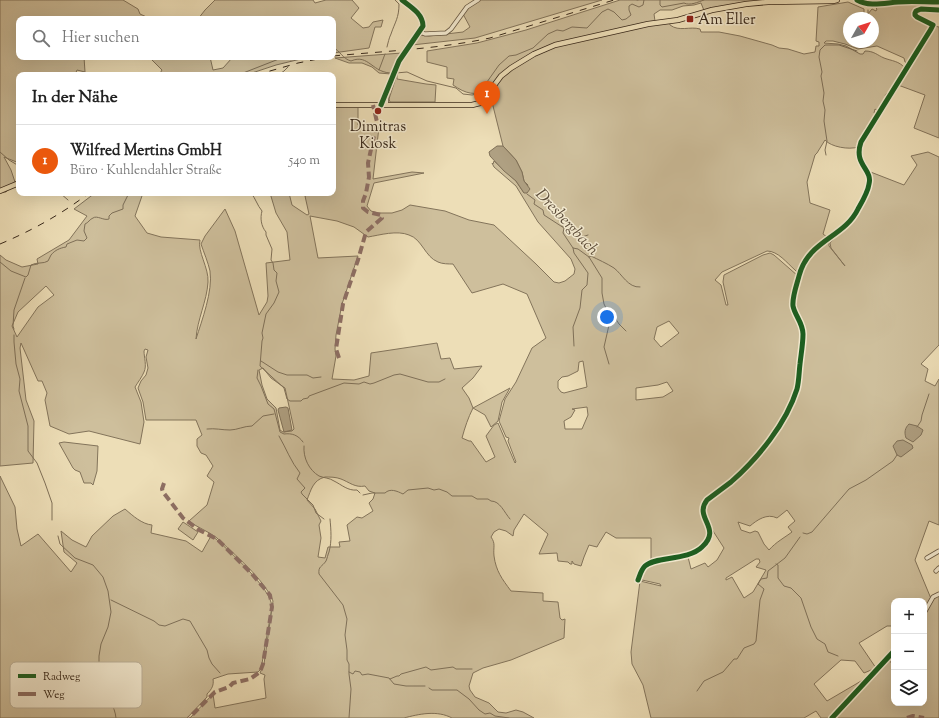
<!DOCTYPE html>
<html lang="de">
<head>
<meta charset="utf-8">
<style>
	:root { --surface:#fff; --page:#f2f2f2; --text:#222; --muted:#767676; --line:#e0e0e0; --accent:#ea580c }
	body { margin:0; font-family:"Sorts Mill Goudy",serif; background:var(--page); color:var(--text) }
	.controls { position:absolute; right:12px; bottom:12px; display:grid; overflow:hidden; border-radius:8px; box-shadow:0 4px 16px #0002 }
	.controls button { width:36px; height:36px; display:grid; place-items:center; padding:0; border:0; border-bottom:1px solid var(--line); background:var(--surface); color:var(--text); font:20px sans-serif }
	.compass { position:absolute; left:843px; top:12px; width:36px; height:36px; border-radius:50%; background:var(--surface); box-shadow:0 4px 16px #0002; rotate:51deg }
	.you { position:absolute; left:607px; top:317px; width:14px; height:14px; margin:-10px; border:3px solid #fff; border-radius:50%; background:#1a73e8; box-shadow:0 0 0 6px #1a73e833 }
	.badge { display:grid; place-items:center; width:26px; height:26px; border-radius:50%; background:var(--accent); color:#fff; font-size:13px; font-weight:700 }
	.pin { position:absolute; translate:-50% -33px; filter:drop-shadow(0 1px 2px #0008) }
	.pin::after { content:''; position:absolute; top:21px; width:14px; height:12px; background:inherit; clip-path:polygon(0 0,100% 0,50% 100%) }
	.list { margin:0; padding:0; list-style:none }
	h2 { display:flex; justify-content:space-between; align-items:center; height:52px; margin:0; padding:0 16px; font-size:17px }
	h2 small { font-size:13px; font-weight:400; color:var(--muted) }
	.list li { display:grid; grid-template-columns:26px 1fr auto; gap:12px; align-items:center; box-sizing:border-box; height:72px; padding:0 16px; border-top:1px solid var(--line) }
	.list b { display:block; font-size:15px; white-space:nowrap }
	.list p { margin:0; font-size:13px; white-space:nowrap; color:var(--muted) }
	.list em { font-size:13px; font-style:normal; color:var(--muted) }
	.icon { flex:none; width:22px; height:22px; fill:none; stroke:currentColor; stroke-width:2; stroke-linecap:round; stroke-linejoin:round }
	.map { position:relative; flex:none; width:939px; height:718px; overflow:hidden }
	.search { position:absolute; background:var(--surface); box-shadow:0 4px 16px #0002; left:16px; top:16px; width:320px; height:44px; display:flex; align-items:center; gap:10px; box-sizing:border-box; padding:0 14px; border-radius:8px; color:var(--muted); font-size:15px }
	.panel { position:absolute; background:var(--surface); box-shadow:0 4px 16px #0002; left:16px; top:72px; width:320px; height:124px; border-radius:8px }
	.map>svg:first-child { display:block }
	.green { fill:#cebf9c; stroke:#83745b; fill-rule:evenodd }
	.water { fill:#afa082; stroke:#7f7058 }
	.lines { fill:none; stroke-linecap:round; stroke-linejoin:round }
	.stream { stroke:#7f7058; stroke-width:1 }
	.minor-casing { stroke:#655641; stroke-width:5 }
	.major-casing { stroke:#38281a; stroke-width:6 }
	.minor { stroke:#f3ead0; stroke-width:3.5 }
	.major { stroke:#eddeb7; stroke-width:4.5 }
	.rail { stroke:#38281a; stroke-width:1; stroke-dasharray:7 7; stroke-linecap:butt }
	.quiet { stroke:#8d6e63; stroke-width:4; stroke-dasharray:8 4; stroke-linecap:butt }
	.cycleway-casing { stroke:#f3ead0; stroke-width:8 }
	.cycleway { stroke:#1b5e20; stroke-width:5 }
	.poi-dot { fill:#8f2418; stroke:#f3ead0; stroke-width:1.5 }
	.labels { text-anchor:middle; stroke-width:3; stroke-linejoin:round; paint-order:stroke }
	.poi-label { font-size:15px; fill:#38281a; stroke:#f3ead0; text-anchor:start }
	.water-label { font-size:16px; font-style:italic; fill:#5c4c39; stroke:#f3ead0 }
	.key { fill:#f3ead0; stroke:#bbb099; stroke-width:1 }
	.key-label { font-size:11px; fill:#38281a }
</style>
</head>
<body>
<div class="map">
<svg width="939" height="718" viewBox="0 0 939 718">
	<rect width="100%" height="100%" fill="#eddeb7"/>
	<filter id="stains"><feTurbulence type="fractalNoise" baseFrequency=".005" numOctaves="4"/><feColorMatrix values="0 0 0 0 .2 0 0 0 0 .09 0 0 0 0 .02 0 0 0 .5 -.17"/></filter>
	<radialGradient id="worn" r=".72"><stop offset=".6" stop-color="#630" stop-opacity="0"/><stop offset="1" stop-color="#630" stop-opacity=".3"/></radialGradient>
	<g class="green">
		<path d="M0,0H123L138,9L140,14L151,19H19V57H84L85,72L77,70L75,75H19V163L4,157L11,170L15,182L6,192H0Z"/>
		<path d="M215,0H313L315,3L326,0H352L359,8L351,18L363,28L369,27L373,22L383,20L381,27H375L369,48L333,53V19H198L205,10Z"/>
		<path d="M480,0H602L475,38L412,45L422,35L429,36L463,32L470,27L463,14L468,8Z"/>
		<path d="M620,0H817L768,3L713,11L705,13L701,3L694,5L683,6L672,10H660L654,14L655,21H669L670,25C679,32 690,26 700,29L701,32H719L740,36L772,45L779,48L788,49L804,54L815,52L816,46H819V42L816,41L818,7L848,2L864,9V18H849L847,38L849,39V42H873V18H867V15L872,9L876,11L877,9L875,7L901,4L939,5V9C930,8 918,4 912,13L914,16L931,25L908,64L905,62L904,58L877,46L858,49L845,44L833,41H826L824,43L838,44L846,46L860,54H863L865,51C874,51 877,55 884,58C892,61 899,61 905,68L889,93H887L885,96L887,97L878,111L875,109L874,113H877L865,129L867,130L858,147C849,150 831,147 825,140L817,153L815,155L807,182L810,203L830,210L823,234L827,237C814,249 805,252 799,271L797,272L795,270C787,263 778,251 767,251L722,272L715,280L721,285L726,305H728L723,282L724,275L763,255L770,253L774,255L798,276L792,302L796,315H799C795,305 796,298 798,287C803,263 812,250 833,237L829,240V246L845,266L831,248L830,243L841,230L855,217L859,212L870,185L868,171L904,185L917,165L911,156L928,152L939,157V345L921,364L928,369L925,381L935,386L939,379V525L929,521L915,560L932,601L934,598L939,595V718H834L888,659L894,666V703H924V601H894V626H887L859,643L876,668L864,673L855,661L841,660L814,684L827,701L868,677L830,718H821L816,711L804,718H651L643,685L632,664L631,652L640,581L661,586L660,584L642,580L641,577L644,569L649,564L688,557L691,569L705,563L708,567L717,560L724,548L713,531L708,522H707L709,535L702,546L690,554L648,562L643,565L646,561L651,559V538H616L606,532L598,545L597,547L589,545L584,557L581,566L574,564L572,561V564H570L568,562L558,561L557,553L539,554L548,534L524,514L514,530L513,536L506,531L499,529L494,532L491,537C496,544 493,547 494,556C496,571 502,579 511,591L543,593V601L558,602L560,618L562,620L565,619L564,638L511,660L483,668L473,673L469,686L470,690L475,697L489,703L498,712L506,713L516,710L523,712L534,718H452C437,710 419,714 404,718H190L213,694L215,708L266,698L264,679L265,675L260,673L264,664L273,601C264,579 234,554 217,538C208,531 198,528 189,521L207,505L214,482L207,476L213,466L206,455L201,453L197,446V439L202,435L196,420H146L143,402L138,388L141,381L146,375L148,368L146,357L148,350L145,349L144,351C144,357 147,366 144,372C142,377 138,382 135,387L141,402L144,422L140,444L89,431L69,434L50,426L45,400L47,393L42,381H38L21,343L20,348L26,400L34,421L33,463L0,466V255L6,260L22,267L38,264L37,259L69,240L87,216L74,209L95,193H143L135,216L147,233L161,237L200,240C197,251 209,268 208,282C207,301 197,320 196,339C202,320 213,291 210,271C208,262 204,253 201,244L205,236L225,209L235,231L259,315L267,302L268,296L266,263L290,260L287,232L276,213L270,193H289L292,205L307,215L309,214L305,196L314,193H333V107H358V125L379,127L373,179L412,172L424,173L374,183L367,206L371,211L378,213H392L402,210L410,205L445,211L469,220L494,225L536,264L554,282L559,283L565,281L574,274L575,269L571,259L538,222L516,186L494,167L492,163L493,164L494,161L516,181L524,193L528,185L524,181L522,172L516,160L503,146L492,102L495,96L493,92L489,90C475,96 466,94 453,85L454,79L447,78V67L427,62V51L477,43L526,30ZM310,216L337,221L354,227L368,237C380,235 397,230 409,235C422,239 425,257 438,262C442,264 449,264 453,264L472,293L503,284L527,294L546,338L532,348L516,382L505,399L499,421L506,437L509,438L508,441L516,462L515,463L498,423L494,425L486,436L495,457L486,462L471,441H469L462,438C465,427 468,418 473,408L485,415L491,427L498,421L502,402L510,388L473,408L469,398L462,388L473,378L482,366L454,369L450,358L441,359L437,343L371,353L369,376L354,380L332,379L336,356L335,349L336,335L342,304L358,256L318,258ZM46,286L54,295L38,307L17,337L12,326L18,312ZM669,321L679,333L661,347L654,339L657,327ZM583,361L587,387L564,393L561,392L558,388V381L562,377L568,376L578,371L579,362ZM263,368L271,378L285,388L294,429L292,431L283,432L280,430L276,408L267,399L262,385L259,370ZM667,382L673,391L663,397L636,400V388L658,385ZM587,407L588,415L582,429H565L564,421L571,417L575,410L572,409ZM325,477C330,477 336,477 341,479C349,482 355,488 365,486L369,491L375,493L373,499L369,503L373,511L362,518L357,517L347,525L350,541L339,542L340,547H328L325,558L318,557L321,538L319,525L321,521L315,509L307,500C311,490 313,480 325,477ZM787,510L795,521L788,527L792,532C784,538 776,542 769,550L764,544L758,532L755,531L750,533L741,530L738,522L750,526C757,520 767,513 777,518ZM756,559H759L760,562L756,567L766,570L753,592L744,598L732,577L726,580V578Z"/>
		<path d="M934,26L939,27V138L914,128L925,95L898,85Z"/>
		<path d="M402,53L391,74L379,73L372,67L362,63H349L335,58Z"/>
		<path d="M149,57H210L213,70L223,68L232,58L231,57H309L276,65L246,75H159L162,70Z"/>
		<path d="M397,74V79L426,84L436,85L435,102H390L389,99Z"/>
		<path d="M64,442L98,446L97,471L93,485L91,483H84L80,472L75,470L73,468L59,443Z"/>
		<path d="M0,476L15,507L17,529L21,546L38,534L71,572L77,563L64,552L61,531L72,540L86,547L92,536L113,516L125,509C133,516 142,524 152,525L151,533L186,541L202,552L211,536L216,539C230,552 271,588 272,607L261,669L258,672L228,674L213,679C214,685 212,689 207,694V697L187,718H0Z"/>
		<path d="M183,522L198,532L193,540L178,529Z"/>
	</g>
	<g class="water">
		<path d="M497,146H503L516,160L522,172L524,181L530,189L527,193H524L516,181L504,171L490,156L489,152Z"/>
		<path d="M286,407L288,408L292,430L284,432L278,410L279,408Z"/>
		<path d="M909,424L917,426L923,430L921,435L913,442L906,438C904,432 905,428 909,424Z"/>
		<path d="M903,440L912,445L913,448L901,457L897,455L893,446L897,441Z"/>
	</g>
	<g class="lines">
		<g class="stream">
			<path d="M637,0H638"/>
			<path d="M660,0V5L662,7L684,3C690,6 698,2 704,0"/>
			<path d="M868,18V10"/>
			<path d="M860,46L864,42"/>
			<path d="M333,47C340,51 343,59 351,61C369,53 372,74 393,73"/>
			<path d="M387,47C388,43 389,38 391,34C395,22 399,18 399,4L395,0"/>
			<path d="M291,60L292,57"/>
			<path d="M379,70L385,54"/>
			<path d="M396,73L407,72L427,81L456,88L463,94L472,95L477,94L482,89L499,65L509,56L516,55L533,48L548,34L557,30L563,31L572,27L587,28L602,12L608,9L614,12L622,20L626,19L631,15L629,10V6L632,4L639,7L643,5L644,0"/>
			<path d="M238,75L284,57"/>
			<path d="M278,75L284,71L288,67"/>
			<path d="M0,152L9,160L19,166"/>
			<path d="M826,155L825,150L827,141L824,121L825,110L823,101L824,93L821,76L822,72L819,57L820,50L825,45H839L857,51"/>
			<path d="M60,193L68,200"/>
			<path d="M251,193C256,199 257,205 262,211C260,218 261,226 266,232V235L272,249L271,260L273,263L274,270L277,273L276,281L279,292L274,303L266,314L262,333L263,338L262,341L260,366L284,388L287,399L290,401H301L303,399L308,398L309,396L344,383L359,384L364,382L370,384L374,383L394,375L400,374L428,382H439L445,379"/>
			<path d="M527,194L535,200L534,204L543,210L544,215L564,228L563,233L573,248L578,249L589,257L602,278V293L604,304L606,308V316L609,325L604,347L609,364"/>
			<path d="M562,226L569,230L579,238L588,235"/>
			<path d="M573,248L574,253L588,273L587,285L582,290L580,308L573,327L574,346"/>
			<path d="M589,257L591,256C597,259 608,264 614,268C622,274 628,288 640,287"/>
			<path d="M0,262L11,271L26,277L28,275L31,265C36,262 44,264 48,261C49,259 50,257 51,255C55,250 60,248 66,247L67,244L77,240L84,241L87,238L84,231L85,224C88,223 90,219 93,218C97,215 104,221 109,219V216L112,213L123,209V205L129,193"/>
			<path d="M606,308L610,310L619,324L626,331"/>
			<path d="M14,329L13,326L14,310L25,278"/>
			<path d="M14,335V342L16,364L20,379L19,391L28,426V451L37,463L45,483L52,503V520"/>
			<path d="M261,361L278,372L287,375H307L313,378L321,377"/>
			<path d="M258,370L257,378L261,386L268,404L274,409L280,432L284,434C292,433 298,435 303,442"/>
			<path d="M917,427L921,421L922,415L929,394"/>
			<path d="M207,429C215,428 222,430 230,430C237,430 244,426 252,426L263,416L274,414"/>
			<path d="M279,436C286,448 291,462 300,473L297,479L305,488L301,492L302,494L313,505L316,513L324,519"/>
			<path d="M304,446C303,458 309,470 319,476C324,478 330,478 334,481C342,485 348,491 357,490L360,493"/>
			<path d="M363,495L372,493H385C390,488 397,491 403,494L408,490L428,488L434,490L439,489L447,492L452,496H472L477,499H488L491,501C500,501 504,512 510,519"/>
			<path d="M330,519C331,530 332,541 329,552C328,554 327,559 326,561C322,567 318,566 319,574L343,605L347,619L345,635L347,650V660L349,664V674L351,689L349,718"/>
			<path d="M803,533L807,534L812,532L849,489L866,480L893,461L897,455"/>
			<path d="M58,536L60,544L75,558L93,565L103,577L108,591L111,612L108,627L101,644L99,656V677L103,683L107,686C107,698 115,706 116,718"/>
			<path d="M776,564L778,565V578L784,586L791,588L801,598L811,627L817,639L825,644L828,652L838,656"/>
			<path d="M111,600L154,621L159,625L165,626L183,619L190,621L207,650L209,658L212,664L220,673"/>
			<path d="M349,672L353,674L355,671L360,672L362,675L368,674L389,678L394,684L406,686H425"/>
			<path d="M390,679L397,676H399L401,674L426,667L431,670L453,667L456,669H472"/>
			<path d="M429,688L432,690H457L469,699L479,710L485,714L490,713L495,716L509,718"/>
			<path d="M697,691L704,681L723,672L734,659H737L744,648L754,644L756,641L760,600L764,589L758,584L761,579L767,578L768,571L785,558L800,537"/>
		</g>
		<g class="minor-casing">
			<g id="minor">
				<path d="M857,0C869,7 884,3 898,2C911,1 925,2 939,2"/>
				<path d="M420,32L425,34L446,33L451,29L467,7L478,0"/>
				<path d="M381,105L399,61L423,26C423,14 411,7 402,0"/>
				<path d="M386,105L387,94"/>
				<path d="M927,558L939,551"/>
				<path d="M936,571L939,568"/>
				<path d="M638,580C640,575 641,570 645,566C655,556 688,561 702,547C723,528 693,518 707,500C715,494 723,488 731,482C758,458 786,424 797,389C799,381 799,372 800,364C801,354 803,344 803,334C803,323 795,316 793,306C792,297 797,284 799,276C808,240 844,238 858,209C862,202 868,192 869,184C873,169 853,165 861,142L931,29L933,25L917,17L915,15V13L916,11L921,9L939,10"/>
				<path d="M924,613L933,597L939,594"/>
				<path d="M832,718L894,651"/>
			</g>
		</g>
		<g class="major-casing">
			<g id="major">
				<path d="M333,105H472L480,103L484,99L501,76L511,68L534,54L555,45L648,24L678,20L712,10L746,4L768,2L833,1L837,0"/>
				<path d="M0,191L19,183"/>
			</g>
		</g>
		<use href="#minor" class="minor"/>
		<use href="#major" class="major"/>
		<g class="rail">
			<path d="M333,56C386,51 438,49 490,38L614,0"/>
			<path d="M256,75L298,63L328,57"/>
			<path d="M0,244C31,231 62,214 89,193"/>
		</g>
		<g class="quiet">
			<path d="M339,358L336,349L343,304L358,260L366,232L382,218L381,215L368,212L363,208V201L366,193L369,177L368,163L377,122L373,105"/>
			<path d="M164,483L162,489L163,492L183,518L199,530L217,539L252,574L270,595L272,607L263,664L260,672L250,679L233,683L229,687L215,692L189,718"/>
			<path d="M907,718L913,716L924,718"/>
		</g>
		<g class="cycleway-casing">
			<g id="cycleway">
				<path d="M857,0C869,7 884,3 898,2C911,1 925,2 939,2"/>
				<path d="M381,105L399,61L423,26C423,14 411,7 402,0"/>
				<path d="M638,580C640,575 641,570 645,566C655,556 688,561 702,547C723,528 693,518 707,500C715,494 723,488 731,482C758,458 786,424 797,389C799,381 799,372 800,364C801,354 803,344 803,334C803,323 795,316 793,306C792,297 797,284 799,276C808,240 844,238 858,209C862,202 868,192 869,184C873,169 853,165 861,142L931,29L933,25L917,17L915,15V13L916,11L921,9L939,10"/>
				<path d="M832,718L894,651"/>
			</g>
		</g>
		<use href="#cycleway" class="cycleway"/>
	</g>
	<g class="poi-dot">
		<rect x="686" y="15" width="8" height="8" rx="2"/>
		<circle cx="378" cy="111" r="4"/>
	</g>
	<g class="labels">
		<g class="poi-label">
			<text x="698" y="24">Am Eller</text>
			<text x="378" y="131" text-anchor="middle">Dimitras<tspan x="378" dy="17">Kiosk</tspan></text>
		</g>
		<g class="water-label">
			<text transform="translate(568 221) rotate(47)" y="6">Dresbergbach</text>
		</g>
	</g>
	<rect x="10" y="662" width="132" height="46" rx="6" class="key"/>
	<rect x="18" y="674" width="18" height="4" fill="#1b5e20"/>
	<rect x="18" y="692" width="18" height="4" fill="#8d6e63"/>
	<g class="key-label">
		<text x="43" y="680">Radweg</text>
		<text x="43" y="698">Weg</text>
	</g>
	<rect width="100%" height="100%" filter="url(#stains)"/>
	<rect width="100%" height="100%" fill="url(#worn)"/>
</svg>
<div class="controls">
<button>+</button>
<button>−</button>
<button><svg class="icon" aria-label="layers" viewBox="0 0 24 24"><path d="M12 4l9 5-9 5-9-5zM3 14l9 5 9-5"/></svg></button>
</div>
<svg class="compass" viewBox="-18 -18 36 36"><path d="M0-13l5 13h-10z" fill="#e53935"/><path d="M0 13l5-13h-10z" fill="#767676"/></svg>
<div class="you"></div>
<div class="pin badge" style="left:487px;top:114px">1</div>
<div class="search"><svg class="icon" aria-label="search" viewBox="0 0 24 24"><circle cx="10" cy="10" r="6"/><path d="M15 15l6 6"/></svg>Hier suchen</div>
<section class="panel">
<h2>In der Nähe<small></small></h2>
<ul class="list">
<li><span class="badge">1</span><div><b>Wilfred Mertins GmbH</b><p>Büro · Kuhlendahler Straße</p></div><em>540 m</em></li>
</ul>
</section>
</div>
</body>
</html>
